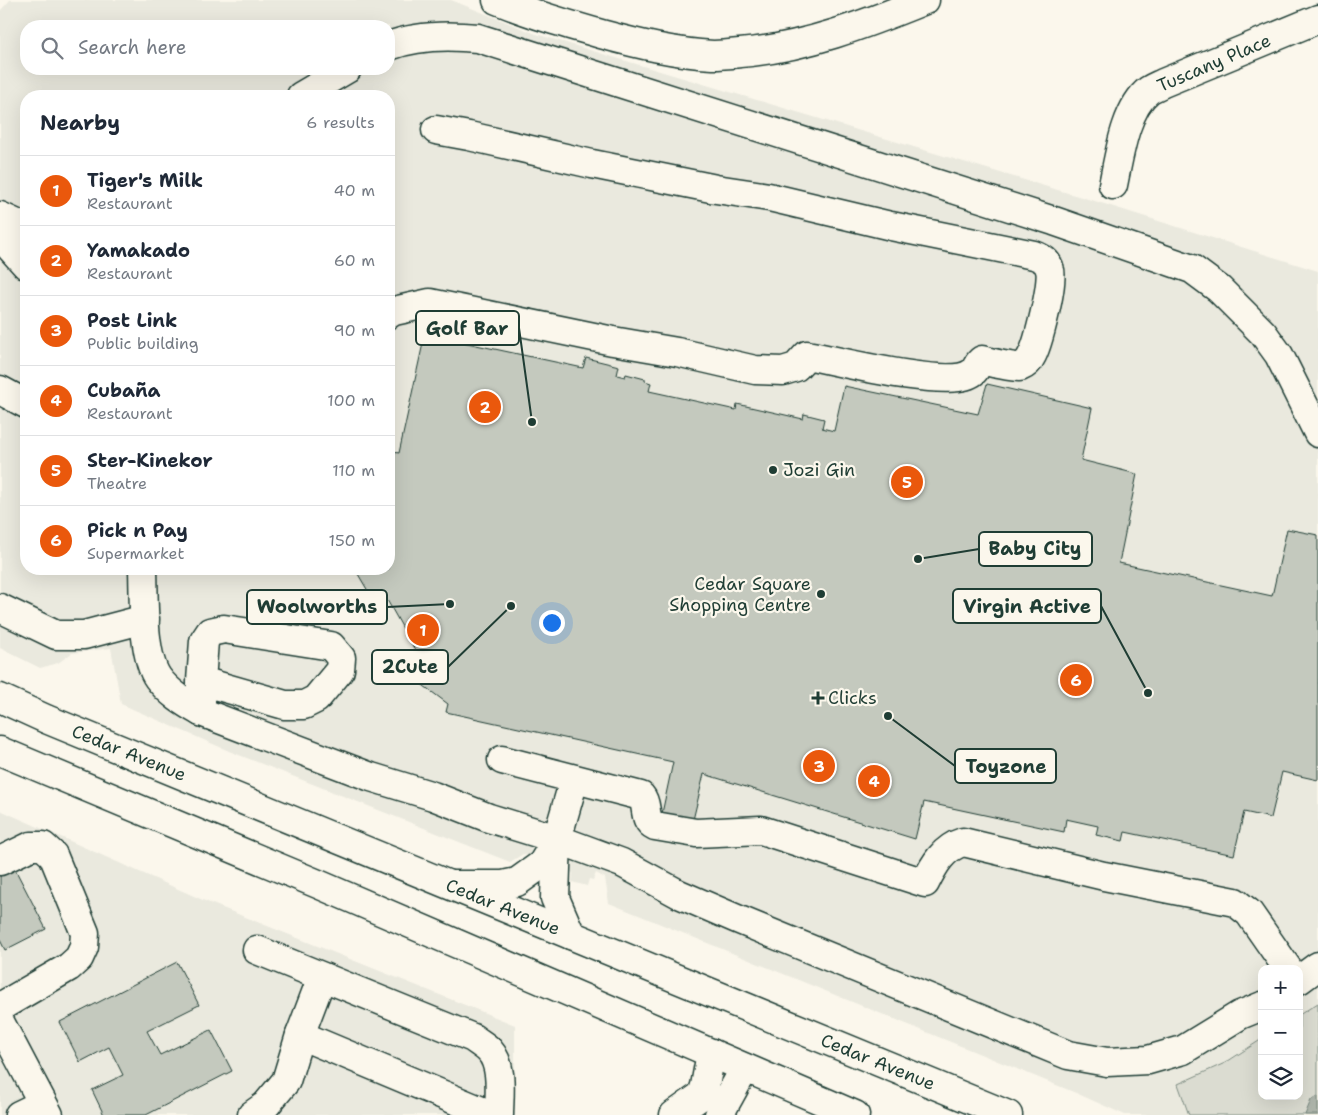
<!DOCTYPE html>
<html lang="en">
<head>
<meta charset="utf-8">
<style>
	:root { --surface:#fff; --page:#f6f6f7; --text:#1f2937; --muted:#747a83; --line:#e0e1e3; --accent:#ea580c }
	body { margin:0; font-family:"Shantell Sans",sans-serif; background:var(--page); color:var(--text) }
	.controls { position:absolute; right:15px; bottom:15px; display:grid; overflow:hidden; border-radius:10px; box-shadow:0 5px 20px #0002 }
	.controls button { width:45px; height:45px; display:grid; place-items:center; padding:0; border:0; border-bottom:1px solid var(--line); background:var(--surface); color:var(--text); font:25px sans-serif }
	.you { position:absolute; left:551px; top:622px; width:18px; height:18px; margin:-12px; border:4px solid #fff; border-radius:50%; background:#1a73e8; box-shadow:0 0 0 8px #1a73e833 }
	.badge { display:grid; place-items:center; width:32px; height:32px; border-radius:50%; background:var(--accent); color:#fff; font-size:16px; font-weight:700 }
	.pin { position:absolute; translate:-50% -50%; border:2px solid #fff; box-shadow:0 1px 5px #0006 }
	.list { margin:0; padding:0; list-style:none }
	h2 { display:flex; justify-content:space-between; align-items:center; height:65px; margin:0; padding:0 20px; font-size:21px }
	h2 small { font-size:16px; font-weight:400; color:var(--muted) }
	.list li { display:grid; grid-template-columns:32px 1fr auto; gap:15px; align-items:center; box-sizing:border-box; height:70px; padding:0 20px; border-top:1px solid var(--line) }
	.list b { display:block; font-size:19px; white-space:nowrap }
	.list p { margin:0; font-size:16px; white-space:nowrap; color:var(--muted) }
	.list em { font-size:16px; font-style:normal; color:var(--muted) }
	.icon { flex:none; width:28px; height:28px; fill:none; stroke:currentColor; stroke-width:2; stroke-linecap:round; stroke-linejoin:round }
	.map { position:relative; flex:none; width:1318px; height:1115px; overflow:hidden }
	.search { position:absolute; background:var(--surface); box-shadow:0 5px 20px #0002; left:20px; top:20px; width:375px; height:55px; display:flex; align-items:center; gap:12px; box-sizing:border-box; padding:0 18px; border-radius:20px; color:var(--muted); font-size:19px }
	.panel { position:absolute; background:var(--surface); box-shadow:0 5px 20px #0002; left:20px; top:90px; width:375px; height:485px; border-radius:20px }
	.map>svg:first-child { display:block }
	.built { fill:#eae9de; fill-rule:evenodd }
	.green { fill:#dbdcd1; stroke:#7d8c82 }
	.water { fill:#adb4aa; stroke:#74847b }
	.building { fill:#c4c9be; stroke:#1f3d34 }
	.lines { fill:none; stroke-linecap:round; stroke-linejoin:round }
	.minor-casing { stroke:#1f3d34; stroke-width:31 }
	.major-casing { stroke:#1f3d34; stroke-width:31 }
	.minor { stroke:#fbf7ec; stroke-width:28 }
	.major { stroke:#fbf7ec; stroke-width:28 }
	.poi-dot { fill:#1f3d34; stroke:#fbf7ec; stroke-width:2 }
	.labels { text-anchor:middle; stroke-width:4.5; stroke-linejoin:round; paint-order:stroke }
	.street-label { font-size:18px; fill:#1f3d34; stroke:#fbf7ec }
	.poi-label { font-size:18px; fill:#1f3d34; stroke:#fbf7ec; text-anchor:start }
	.leader { fill:none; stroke:#1f3d34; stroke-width:2 }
	.callout-dot { fill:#1f3d34; stroke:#fbf7ec; stroke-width:2 }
	.callout { fill:#fbf7ec; stroke:#1f3d34; stroke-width:2 }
	.callout-label { font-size:19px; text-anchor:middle; font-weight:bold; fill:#1f3d34 }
</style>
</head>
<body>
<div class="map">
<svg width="1318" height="1115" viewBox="0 0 1318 1115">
	<rect width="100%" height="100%" fill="#fbf7ec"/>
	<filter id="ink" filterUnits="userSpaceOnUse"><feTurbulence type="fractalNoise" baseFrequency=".02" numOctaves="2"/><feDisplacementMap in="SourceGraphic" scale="10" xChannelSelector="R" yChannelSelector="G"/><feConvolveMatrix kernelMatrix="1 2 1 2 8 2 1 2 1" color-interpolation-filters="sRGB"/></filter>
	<g filter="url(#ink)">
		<g class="built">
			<path d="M10,0H451L536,34L1098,202L1318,271V1115H1125L1076,1093L609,903L605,878L596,873L593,880L589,879L587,886L572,882L573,873L523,854L510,862L229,751L121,704L111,648L72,653L58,663L40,668L0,648V11ZM26,26H389V69H26ZM26,96H389V569H26ZM1262,969H1299V1096H1262Z"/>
			<path d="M0,810L205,901L515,1025V1115H0Z"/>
		</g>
		<path class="green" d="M1318,1003V1115H1189L1178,1084L1225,1063L1262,1039V1096H1299V1015Z"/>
		<path class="water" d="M1318,1096V1115H1305L1311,1100Z"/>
		<g class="building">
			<path d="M425,334L583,368L586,358L619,366L617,375L625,377L626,374L645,379V381L651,383L649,391L736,410L737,404L803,419L804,414L824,419L822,428L834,431L844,386L978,414L987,384L1092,408L1081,460L1137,474L1119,563L1272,596L1287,529L1318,535V780L1282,772L1271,818L1244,812L1234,855L1125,832L1123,841L1096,835L1098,826L1066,819L1064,832L924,802L915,839L704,774L693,820L661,818L673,762L446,712L448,704L416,680L424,666L382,591L371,596L355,569H389V451L399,453Z"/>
			<path d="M15,869L46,929L5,950L0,940V876Z"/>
			<path d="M177,962L199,1005L147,1031L160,1055L211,1030L232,1071L146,1115H104L92,1090L123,1075L109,1047L80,1062L60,1022Z"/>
		</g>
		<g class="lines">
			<g class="minor-casing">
				<g id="minor">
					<path d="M497,0C531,14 566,24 601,34C638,44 675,53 713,55C722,55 731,54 740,53C804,48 866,24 925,0"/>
					<path d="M389,46C417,35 448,35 478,38L1054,221L1192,269L1219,289L1263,333L1279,355L1318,433"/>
					<path d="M301,96L347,69"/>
					<path d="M1113,185C1119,157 1125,109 1149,90C1154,87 1159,85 1163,83L1318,19"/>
					<path d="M0,216L26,228"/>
					<path d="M0,236L26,265"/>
					<path d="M389,314L394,311L430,303L613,341L677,352L755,370L783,371L796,367L807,355C838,361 951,390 973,372C977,369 977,363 982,360C988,362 1016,368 1020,367C1025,365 1029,362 1031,357C1038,346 1054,281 1050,270C1048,261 1042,258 1034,255L891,226L769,197L716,189L592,164L469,136L436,130"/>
					<path d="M0,390L26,404"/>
					<path d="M143,569C144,597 142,656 158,678C169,693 185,703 201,712L371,777L433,796L489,818L557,839L622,863L679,894L737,919L1068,1055L1107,1062L1148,1060L1183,1050L1240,1015L1262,1006"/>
					<path d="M0,608L56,635H84L145,619"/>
					<path d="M201,712V681L204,641L210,632L224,629L331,646L341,658L340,670L316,699L304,705H285L201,681"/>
					<path d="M502,760L641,796C649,805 642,820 655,826L696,833L761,830L925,883C934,865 943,848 963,842L1104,876L1235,902L1249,913L1288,969"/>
					<path d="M0,861L31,846H43L53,855L85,933L84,947L79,958L69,967L0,1007"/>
					<path d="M451,885H503L517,882L542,864L557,839"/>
					<path d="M571,935L555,898L557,839L574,780"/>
					<path d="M257,950L473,1038C478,1042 485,1046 489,1050C504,1066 499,1096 499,1115"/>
					<path d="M1299,980L1318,966"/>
					<path d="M0,1022L49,1115"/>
					<path d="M300,1035L322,977"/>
					<path d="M19,1115L42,1104"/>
					<path d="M252,1115L266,1105L286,1081L300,1035L491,1115"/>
					<path d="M674,1115L702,1095L705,1086L711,1053"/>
					<path d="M719,1115L745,1068"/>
				</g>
			</g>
			<g class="major-casing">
				<g id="major">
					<path d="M0,698L46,719L1008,1115"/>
					<path d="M0,751L318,884L855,1115"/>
				</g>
			</g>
			<use href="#minor" class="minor"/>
			<use href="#major" class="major"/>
		</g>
	</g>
	<g class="poi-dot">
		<circle cx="773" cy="470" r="5"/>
		<circle cx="821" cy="594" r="5"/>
		<path d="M815.5 690.5h5v5h5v5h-5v5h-5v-5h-5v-5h5z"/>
	</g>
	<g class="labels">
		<g class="street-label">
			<text transform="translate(1214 63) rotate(-23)" y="6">Tuscany Place</text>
			<text transform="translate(129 753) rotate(22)" y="6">Cedar Avenue</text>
			<text transform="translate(503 907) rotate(22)" y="6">Cedar Avenue</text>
			<text transform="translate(878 1062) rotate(22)" y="6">Cedar Avenue</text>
		</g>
		<g class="poi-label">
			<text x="783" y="476">Jozi Gin</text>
			<text x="811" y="590" text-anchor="end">Cedar Square<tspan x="811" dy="21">Shopping Centre</tspan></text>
			<text x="828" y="704">Clicks</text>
		</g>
	</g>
	<path class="leader" d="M532 422L519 328M918 559L979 549M1148 693L1101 606M450 604L387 607M511 606L448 667M888 716L955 766"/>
	<g class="callout-dot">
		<circle cx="532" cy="422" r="5"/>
		<circle cx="918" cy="559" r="5"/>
		<circle cx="1148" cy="693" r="5"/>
		<circle cx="450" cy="604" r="5"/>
		<circle cx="511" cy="606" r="5"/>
		<circle cx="888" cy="716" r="5"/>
	</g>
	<g class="callout">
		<rect x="416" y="311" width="103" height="34" rx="5"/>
		<rect x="979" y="532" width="113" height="34" rx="5"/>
		<rect x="953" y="589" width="148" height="34" rx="5"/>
		<rect x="247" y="590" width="140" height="34" rx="5"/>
		<rect x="372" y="650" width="76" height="34" rx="5"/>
		<rect x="955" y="749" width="101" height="34" rx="5"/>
	</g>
	<g class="callout-label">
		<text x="467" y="335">Golf Bar</text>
		<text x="1035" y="555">Baby City</text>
		<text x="1027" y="613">Virgin Active</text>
		<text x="317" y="613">Woolworths</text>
		<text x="410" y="673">2Cute</text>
		<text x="1006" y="773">Toyzone</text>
	</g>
</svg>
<div class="controls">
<button>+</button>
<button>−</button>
<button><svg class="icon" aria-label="layers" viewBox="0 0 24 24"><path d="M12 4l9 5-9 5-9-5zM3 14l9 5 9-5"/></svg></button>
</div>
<div class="you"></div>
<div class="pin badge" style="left:423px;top:630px">1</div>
<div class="pin badge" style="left:485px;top:407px">2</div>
<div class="pin badge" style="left:819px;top:766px">3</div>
<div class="pin badge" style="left:874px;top:781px">4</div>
<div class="pin badge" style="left:907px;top:482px">5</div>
<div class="pin badge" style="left:1076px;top:680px">6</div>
<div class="search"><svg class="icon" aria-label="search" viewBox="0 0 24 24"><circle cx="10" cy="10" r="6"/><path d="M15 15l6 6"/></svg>Search here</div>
<section class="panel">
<h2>Nearby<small>6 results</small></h2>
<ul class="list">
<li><span class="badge">1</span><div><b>Tiger's Milk</b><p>Restaurant</p></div><em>40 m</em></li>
<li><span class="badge">2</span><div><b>Yamakado</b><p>Restaurant</p></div><em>60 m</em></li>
<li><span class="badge">3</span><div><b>Post Link</b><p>Public building</p></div><em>90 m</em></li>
<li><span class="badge">4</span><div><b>Cubaña</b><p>Restaurant</p></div><em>100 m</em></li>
<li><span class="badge">5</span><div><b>Ster-Kinekor</b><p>Theatre</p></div><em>110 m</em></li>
<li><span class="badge">6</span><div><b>Pick n Pay</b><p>Supermarket</p></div><em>150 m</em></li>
</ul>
</section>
</div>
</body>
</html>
